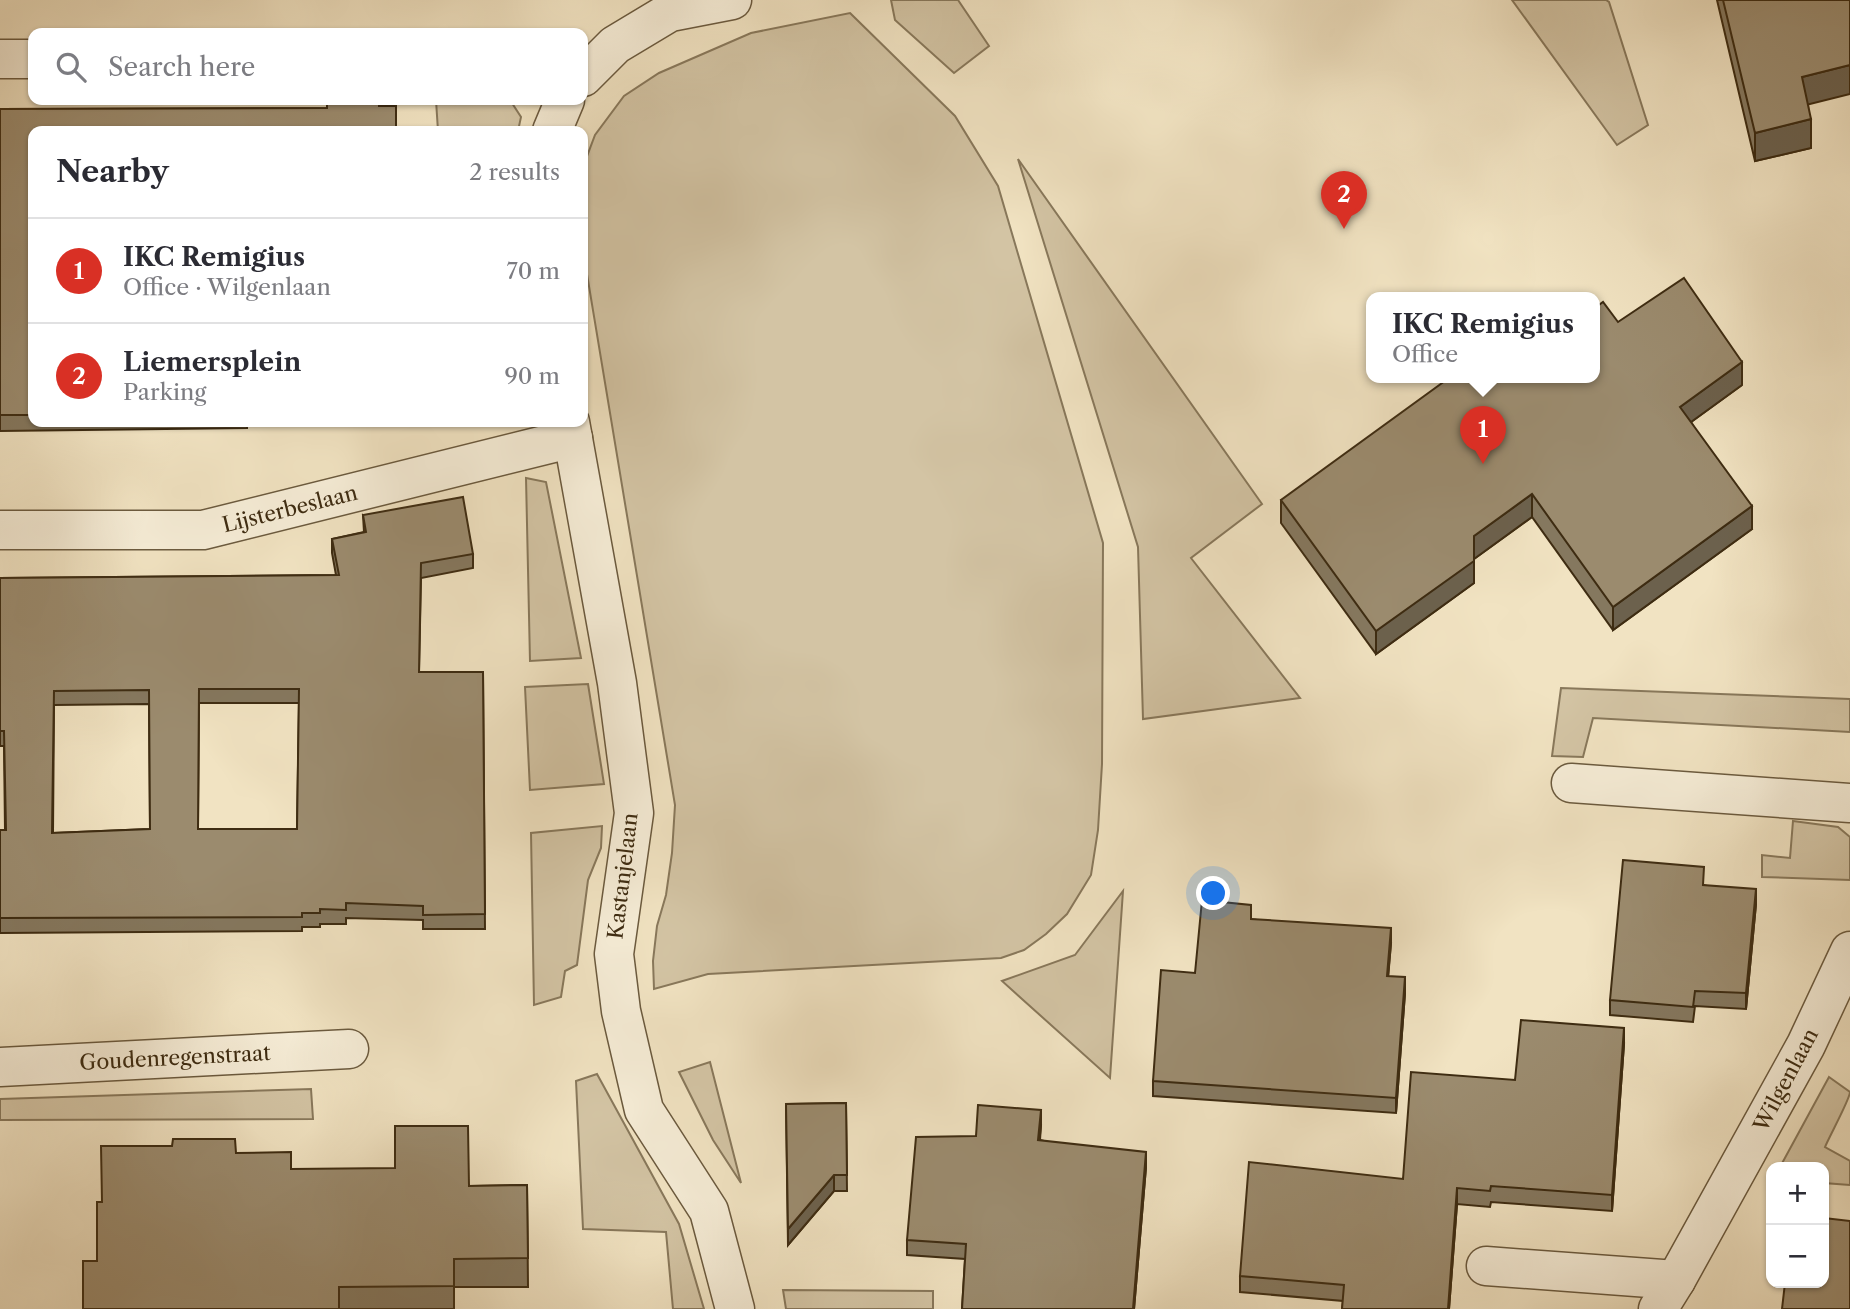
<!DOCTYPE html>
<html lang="en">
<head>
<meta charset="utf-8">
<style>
	:root { --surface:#fff; --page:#f7f7f7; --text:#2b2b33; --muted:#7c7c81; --line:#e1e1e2; --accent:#d93025 }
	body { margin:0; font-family:"Libre Caslon Text",serif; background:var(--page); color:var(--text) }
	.controls { position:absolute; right:21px; bottom:21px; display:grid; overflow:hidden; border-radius:14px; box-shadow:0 2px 5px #0004 }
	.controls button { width:63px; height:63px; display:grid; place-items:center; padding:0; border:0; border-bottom:2px solid var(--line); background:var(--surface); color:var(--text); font:35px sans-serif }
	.you { position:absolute; left:1214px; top:894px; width:24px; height:24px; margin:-18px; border:5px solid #fff; border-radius:50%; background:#1a73e8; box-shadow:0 0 0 10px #1a73e833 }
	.badge { display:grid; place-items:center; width:46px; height:46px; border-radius:50%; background:var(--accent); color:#fff; font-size:23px; font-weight:700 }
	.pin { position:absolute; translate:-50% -58px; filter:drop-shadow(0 2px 4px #0008) }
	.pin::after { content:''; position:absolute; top:37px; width:24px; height:21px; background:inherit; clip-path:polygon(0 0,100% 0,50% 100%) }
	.popup { position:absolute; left:1366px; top:292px; width:234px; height:91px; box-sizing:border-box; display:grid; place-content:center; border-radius:14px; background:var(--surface); filter:drop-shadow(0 2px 5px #0005); font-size:23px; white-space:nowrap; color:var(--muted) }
	.popup b { font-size:26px; color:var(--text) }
	.popup::after { content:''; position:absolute; left:50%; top:100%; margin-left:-14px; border:14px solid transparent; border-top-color:var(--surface) }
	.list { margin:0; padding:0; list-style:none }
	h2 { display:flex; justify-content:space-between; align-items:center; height:91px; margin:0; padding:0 28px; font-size:30px }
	h2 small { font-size:23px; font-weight:400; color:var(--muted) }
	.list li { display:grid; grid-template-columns:46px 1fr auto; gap:21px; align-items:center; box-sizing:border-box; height:105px; padding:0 28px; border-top:2px solid var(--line) }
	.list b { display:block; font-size:26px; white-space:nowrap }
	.list p { margin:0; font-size:23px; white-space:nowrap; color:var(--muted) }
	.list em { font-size:23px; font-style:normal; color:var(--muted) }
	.icon { flex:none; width:38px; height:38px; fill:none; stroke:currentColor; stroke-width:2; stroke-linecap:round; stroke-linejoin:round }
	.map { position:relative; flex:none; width:1850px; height:1309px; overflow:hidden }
	.search { position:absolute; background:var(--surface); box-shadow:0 2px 5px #0004; left:28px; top:28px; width:560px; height:77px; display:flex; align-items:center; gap:18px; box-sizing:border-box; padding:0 24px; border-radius:14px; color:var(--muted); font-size:26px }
	.panel { position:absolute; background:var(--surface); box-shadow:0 2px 5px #0004; left:28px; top:126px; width:560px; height:301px; border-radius:14px }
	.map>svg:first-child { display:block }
	.green { fill:#d3c4a4; stroke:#88785b; stroke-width:2 }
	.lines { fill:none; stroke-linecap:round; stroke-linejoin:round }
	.minor-casing { stroke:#6b5a3e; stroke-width:41 }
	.minor { stroke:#f6edd7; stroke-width:38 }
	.wall { fill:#85785f; stroke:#3e2c12; stroke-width:2; fill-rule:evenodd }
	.shaded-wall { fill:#6c614d; stroke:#3e2c12; stroke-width:2 }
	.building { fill:#9b8b6e; stroke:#3e2c12; stroke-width:2; fill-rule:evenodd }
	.labels { text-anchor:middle; stroke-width:7; stroke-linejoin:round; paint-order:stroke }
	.street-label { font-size:21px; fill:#3e2c12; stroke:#f6edd7 }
</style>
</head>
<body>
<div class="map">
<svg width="1850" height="1309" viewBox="0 0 1850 1309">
	<rect width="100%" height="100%" fill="#f1e3c2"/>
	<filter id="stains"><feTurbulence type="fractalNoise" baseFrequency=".00286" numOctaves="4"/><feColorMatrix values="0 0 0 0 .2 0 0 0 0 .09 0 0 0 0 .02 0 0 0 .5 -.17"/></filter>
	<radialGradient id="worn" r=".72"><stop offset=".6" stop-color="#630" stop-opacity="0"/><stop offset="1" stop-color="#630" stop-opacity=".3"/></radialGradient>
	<g class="green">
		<path d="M891,0H958L989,46L954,73L895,20Z"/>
		<path d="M1512,0H1606L1609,2L1648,125L1617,145Z"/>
		<path d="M850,13L955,116L998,186L1103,543L1102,764L1098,830L1091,875L1067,914L1046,934L1024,950L1001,958L708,974L654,989L653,961L657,926L666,895L672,853L675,805L583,250V167L595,135L624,96L659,73L751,33Z"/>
		<path d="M436,100H510L521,117L518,131H438Z"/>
		<path d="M1018,159L1262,504L1191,558L1300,698L1143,719L1138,547Z"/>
		<path d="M526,478L546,482L581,658L530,661Z"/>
		<path d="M588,684L604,784L530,790L525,687Z"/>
		<path d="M1561,688L1850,699V732L1593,718L1583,757L1552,756Z"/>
		<path d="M1793,821L1838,827L1850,837V880L1762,877V855L1790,858Z"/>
		<path d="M602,826L601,848L588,880L577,965L565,971L561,997L534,1005L531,833Z"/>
		<path d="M1123,891L1110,1078L1002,981L1075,955Z"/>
		<path d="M710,1062L741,1183L713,1140L679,1072Z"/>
		<path d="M597,1074L679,1224L704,1309H673L666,1232L583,1229L576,1081Z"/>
		<path d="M1829,1077L1850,1092C1850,1099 1829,1137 1825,1147L1850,1161V1185L1824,1183V1167H1780Z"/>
		<path d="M311,1089L313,1119L0,1120V1099Z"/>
		<path d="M783,1290L933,1291V1309H786Z"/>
	</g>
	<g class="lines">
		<g class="minor-casing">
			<g id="minor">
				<path d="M0,59H33"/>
				<path d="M583,77L615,45L670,12L732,0"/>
				<path d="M552,131L565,100"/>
				<path d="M570,422L617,683L634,813L614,954L621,1011L644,1110L709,1211L735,1309"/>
				<path d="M0,530H203L573,438"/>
				<path d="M1571,783L1850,803"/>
				<path d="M0,1067L349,1049"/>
				<path d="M1486,1266L1676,1280"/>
				<path d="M1658,1309L1676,1280L1806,1045L1850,951"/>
			</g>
		</g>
		<use href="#minor" class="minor"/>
	</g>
	<g class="wall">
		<path d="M1717,0H1850L1808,104L1811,148L1755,161Z"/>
		<path d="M379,106L33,131V422H270H247V428L0,431V109L327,108Z"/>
		<path d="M1742,385L1691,422L1752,529L1613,630L1532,517L1474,559V583L1376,654L1281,523V500Z"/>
		<path d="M363,515L473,554V568L421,578L419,672H483L485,929H423V920L346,918V924H320V927H302V931L0,933V830H5L4,746H0V578L336,575L332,553V539L364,532ZM199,703H299L297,829H198ZM149,704L150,829L53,833L54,705Z"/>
		<path d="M1704,885L1756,904L1746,1009L1695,1006L1693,1022L1610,1015V1000Z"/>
		<path d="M1251,919L1391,943L1388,976L1405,993L1396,1113L1153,1096V1081L1195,973Z"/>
		<path d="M1624,1044L1612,1211L1491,1202L1490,1207L1457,1204L1449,1309H1342L1343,1301L1240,1292V1276L1403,1179L1515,1080Z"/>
		<path d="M846,1103L847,1191H834L788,1245L786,1104Z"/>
		<path d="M1041,1125L1040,1140L1146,1167L1134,1309H962L965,1259L907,1255V1240L976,1136Z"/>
		<path d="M236,1153L291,1169L469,1186L527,1185L528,1287H454V1309H83L97,1261Z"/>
	</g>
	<g class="shaded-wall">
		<path d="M1850,65V94L1802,106V77Z"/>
		<path d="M1811,119V148L1755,161V133Z"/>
		<path d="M1742,362V385L1680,430V407Z"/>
		<path d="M1532,494V517L1474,559V583L1376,654V631L1474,536Z"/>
		<path d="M1752,506V529L1613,630V607Z"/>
		<path d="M1756,889V904L1746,1009V993Z"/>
		<path d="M1391,928V943L1387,991V976Z"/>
		<path d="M1405,977V993L1396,1113V1098Z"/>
		<path d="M1624,1028V1044L1612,1211V1195Z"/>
		<path d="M1041,1110V1125L1038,1155V1140Z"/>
		<path d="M1146,1152V1167L1134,1309H1133Z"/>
		<path d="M834,1175V1191L788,1245V1229Z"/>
		<path d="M1457,1188V1204L1449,1309H1448Z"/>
	</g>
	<g class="building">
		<path d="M1723,0H1850V65L1802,77L1811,119L1755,133Z"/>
		<path d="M327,100H379V106H396V131H33V415H0V109L327,108Z"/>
		<path d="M1684,278L1742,362L1680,407L1752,506L1613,607L1532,494L1474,536V561L1376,631L1281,500L1449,378H1595V308L1603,302L1618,322Z"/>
		<path d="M463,497L473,554L421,563L419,672H483L485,914L423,915V906L346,903V910L320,909V913H302V917L0,918V830H6L4,731H0V578L339,575L332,539L366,532L363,515ZM199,689H299L297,829H198ZM149,690L150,829L52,833L54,691Z"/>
		<path d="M1623,860L1704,867L1703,885L1756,889L1746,993L1695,991L1693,1007L1610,1000Z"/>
		<path d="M1202,900L1251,905V919L1391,928L1387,976L1405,977L1396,1098L1153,1081L1161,970L1195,973Z"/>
		<path d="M1521,1020L1624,1028L1612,1195L1491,1186L1490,1191L1457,1188L1448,1309H1342L1344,1285L1240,1276L1249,1162L1403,1179L1411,1072L1515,1080Z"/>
		<path d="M846,1103L847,1175H834L788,1229L786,1104Z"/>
		<path d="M978,1105L1041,1110L1038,1140L1146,1152L1133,1309H962L966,1244L907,1240L916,1137L976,1136Z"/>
		<path d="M395,1126H468L469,1186L527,1185L528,1258L454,1259V1286L339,1287V1309H83V1261H97V1202H102L101,1146H172L173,1139H235L236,1153L291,1152V1169L395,1168Z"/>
		<path d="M1824,1218L1850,1221V1309H1782L1785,1283H1824Z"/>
	</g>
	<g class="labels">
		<g class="street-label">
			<text transform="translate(290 509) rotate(-14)" y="7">Lijsterbeslaan</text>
			<text transform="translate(623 876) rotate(-83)" y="7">Kastanjelaan</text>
			<text transform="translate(175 1058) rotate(-3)" y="7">Goudenregenstraat</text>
			<text transform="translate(1786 1080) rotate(-62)" y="7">Wilgenlaan</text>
		</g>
	</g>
	<rect width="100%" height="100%" filter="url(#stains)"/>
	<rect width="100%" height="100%" fill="url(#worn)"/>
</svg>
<div class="controls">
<button>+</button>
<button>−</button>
</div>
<div class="you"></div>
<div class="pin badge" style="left:1483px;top:464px">1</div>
<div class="popup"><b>IKC Remigius</b>Office</div>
<div class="pin badge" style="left:1344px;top:229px">2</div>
<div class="search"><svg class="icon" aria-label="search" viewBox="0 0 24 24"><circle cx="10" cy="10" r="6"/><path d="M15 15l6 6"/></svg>Search here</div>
<section class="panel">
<h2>Nearby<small>2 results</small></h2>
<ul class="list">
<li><span class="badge">1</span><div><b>IKC Remigius</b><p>Office · Wilgenlaan</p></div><em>70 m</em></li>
<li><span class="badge">2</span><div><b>Liemersplein</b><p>Parking</p></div><em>90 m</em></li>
</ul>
</section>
</div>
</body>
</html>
